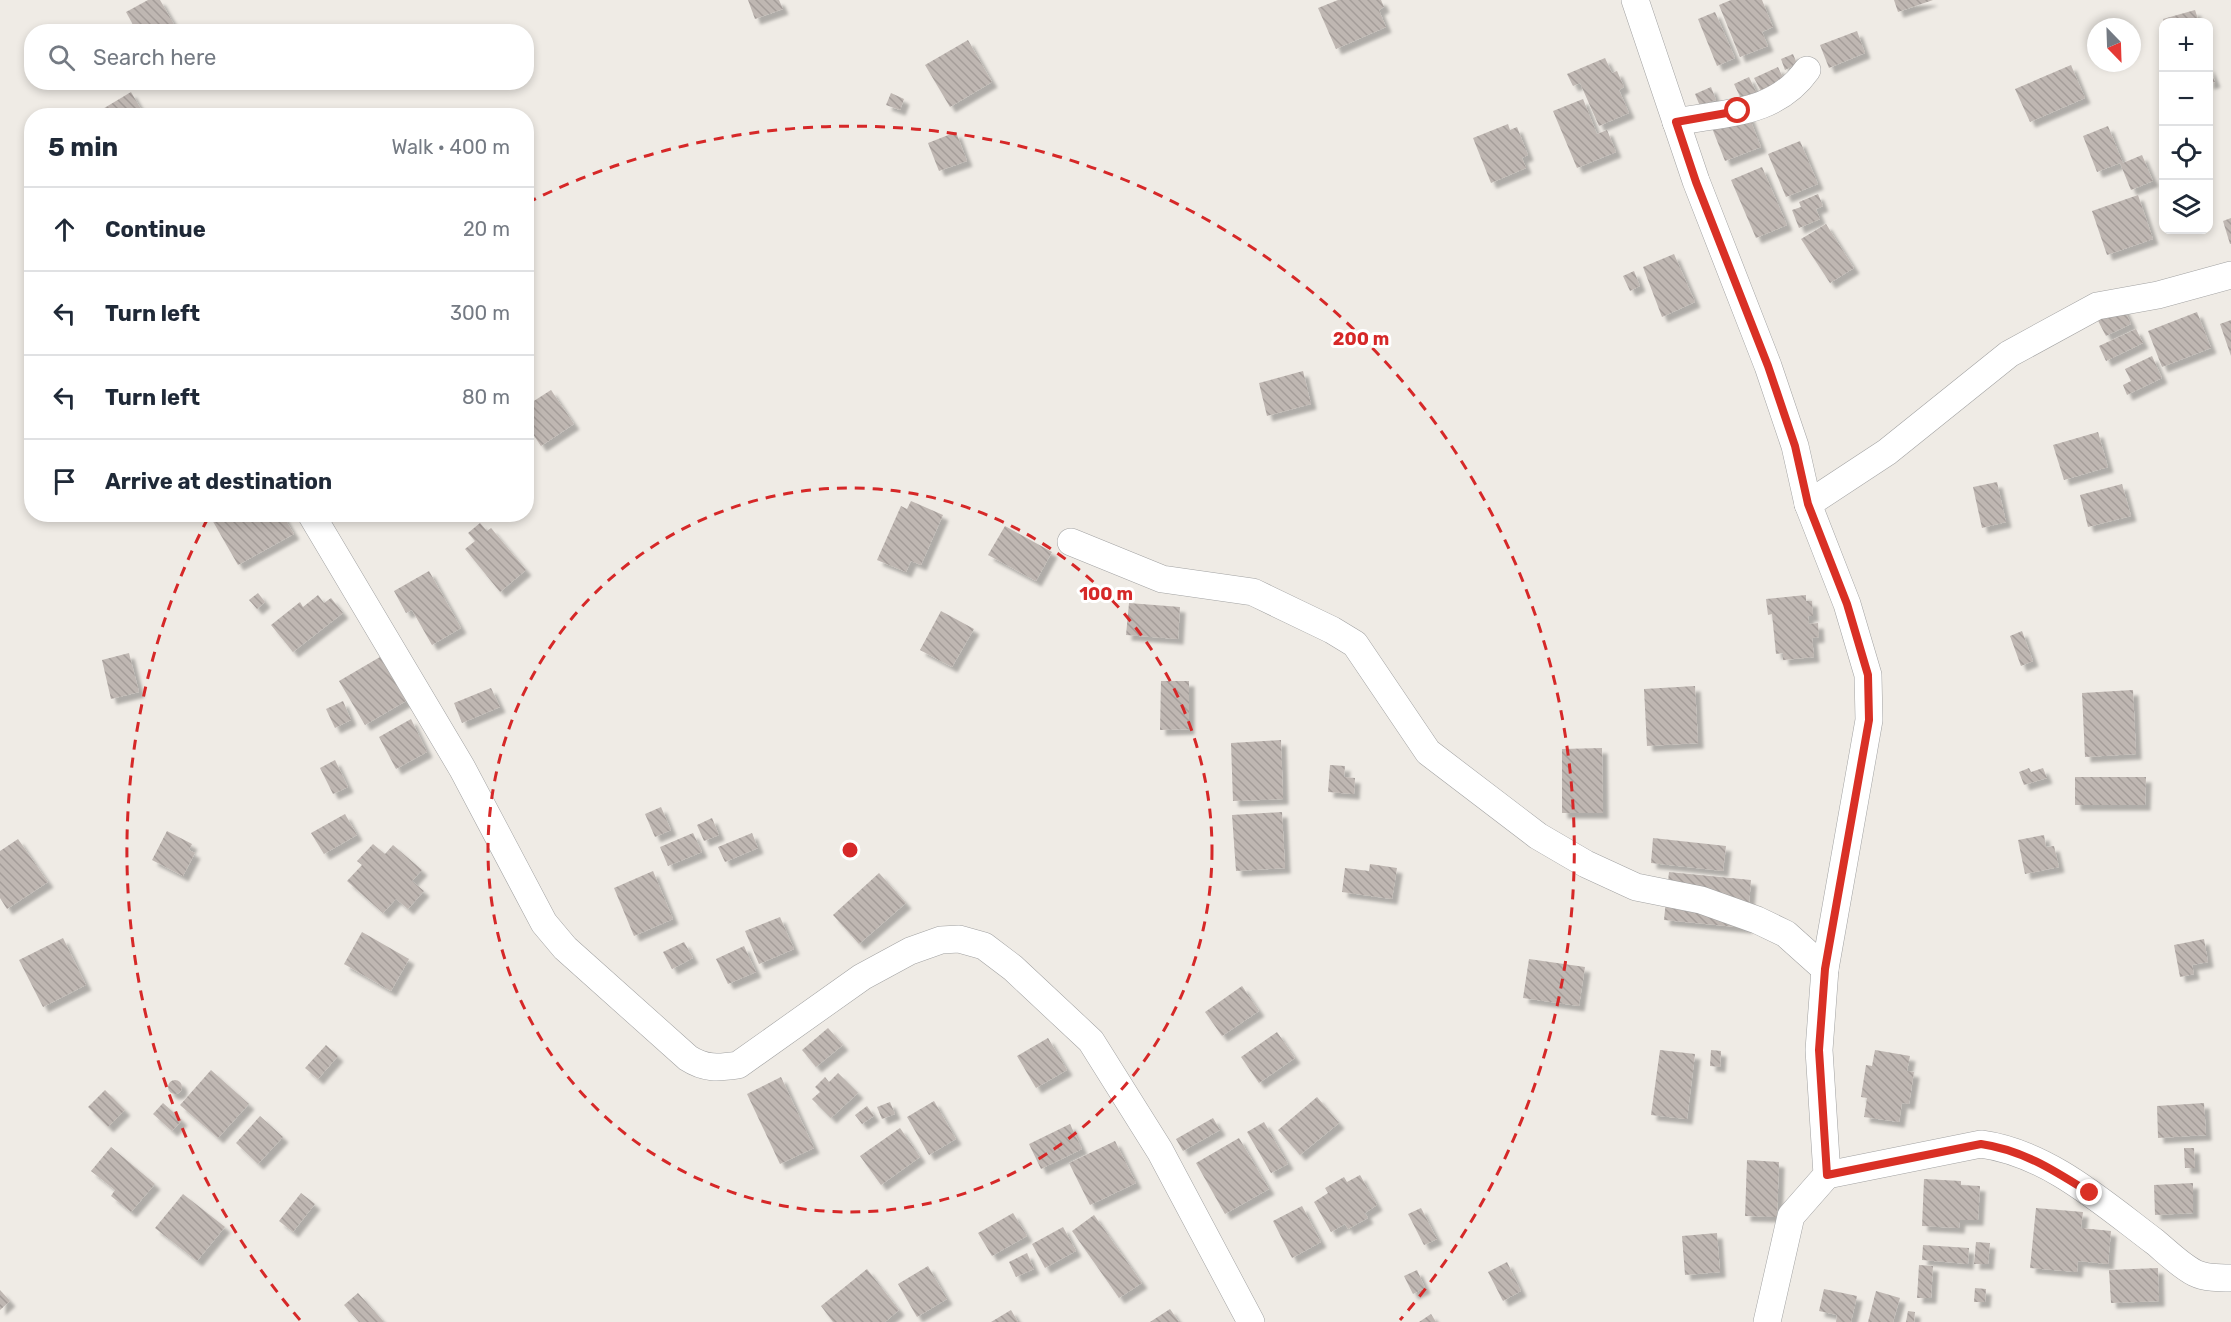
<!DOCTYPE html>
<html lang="en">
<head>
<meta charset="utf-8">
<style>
	:root { --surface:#fff; --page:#f2f2f3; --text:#1f2937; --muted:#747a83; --line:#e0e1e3 }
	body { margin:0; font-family:Rubik,sans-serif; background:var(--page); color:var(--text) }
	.controls { position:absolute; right:18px; top:18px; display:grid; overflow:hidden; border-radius:12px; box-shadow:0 3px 9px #0003 }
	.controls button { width:54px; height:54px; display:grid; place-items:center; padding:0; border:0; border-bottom:2px solid var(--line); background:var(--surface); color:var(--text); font:30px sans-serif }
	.compass { position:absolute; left:2087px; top:18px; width:54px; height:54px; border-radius:50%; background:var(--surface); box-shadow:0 3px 9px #0003; rotate:157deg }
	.stop { position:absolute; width:18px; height:18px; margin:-14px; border:4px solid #d93025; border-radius:50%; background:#fff }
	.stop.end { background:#d93025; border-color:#fff; box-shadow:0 2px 6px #0008 }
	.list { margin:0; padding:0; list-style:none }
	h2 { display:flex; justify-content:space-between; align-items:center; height:78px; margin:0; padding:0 24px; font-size:26px }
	h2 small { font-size:20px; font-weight:400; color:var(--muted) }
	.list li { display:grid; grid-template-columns:39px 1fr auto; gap:18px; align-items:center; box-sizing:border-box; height:84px; padding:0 24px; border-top:2px solid var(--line) }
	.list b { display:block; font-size:22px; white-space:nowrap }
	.list em { font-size:20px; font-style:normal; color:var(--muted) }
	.icon { flex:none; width:33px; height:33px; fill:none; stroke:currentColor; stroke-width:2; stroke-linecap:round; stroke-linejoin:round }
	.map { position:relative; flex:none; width:2231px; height:1322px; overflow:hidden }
	.search { position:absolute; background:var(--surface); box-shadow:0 3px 9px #0003; left:24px; top:24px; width:510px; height:66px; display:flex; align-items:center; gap:15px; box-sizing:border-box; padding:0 21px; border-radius:24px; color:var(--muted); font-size:22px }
	.panel { position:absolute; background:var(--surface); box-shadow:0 3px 9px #0003; left:24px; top:108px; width:510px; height:414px; border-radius:24px }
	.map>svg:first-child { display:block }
	.building { fill:url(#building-back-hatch); filter:url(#shadow) }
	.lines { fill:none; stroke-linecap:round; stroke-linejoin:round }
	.minor-casing { stroke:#a2a2a2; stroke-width:28 }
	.minor { stroke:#fff; stroke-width:27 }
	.route { stroke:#d93025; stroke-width:8 }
	.ring { fill:none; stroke:#d62828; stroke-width:3; stroke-dasharray:10 8 }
	.centre { fill:#d62828; stroke:#fff; stroke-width:3 }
	.ring-label { font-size:18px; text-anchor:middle; font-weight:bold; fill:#d62828; stroke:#fff; stroke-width:6; stroke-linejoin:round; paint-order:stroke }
</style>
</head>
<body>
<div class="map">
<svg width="2231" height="1322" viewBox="0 0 2231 1322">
	<defs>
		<pattern id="building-back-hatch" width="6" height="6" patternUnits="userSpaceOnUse" patternTransform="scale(1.5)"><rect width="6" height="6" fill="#bfb7b2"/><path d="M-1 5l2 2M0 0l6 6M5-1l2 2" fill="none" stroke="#a49d99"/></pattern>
		<filter id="shadow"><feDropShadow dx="5.5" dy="5.5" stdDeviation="1.5" flood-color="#0004"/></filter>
	</defs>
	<rect width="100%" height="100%" fill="#efebe5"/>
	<g class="building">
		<path d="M148,0H160L175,26L166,32H137L126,12Z"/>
		<path d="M748,0H779L783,9L755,19Z"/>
		<path d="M1338,0H1381L1384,7L1379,10L1386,27L1336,49L1318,8Z"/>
		<path d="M1731,0H1762L1773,27L1762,32L1768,46L1740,57L1719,5Z"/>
		<path d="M1894,0H1933L1898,12Z"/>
		<path d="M2195,10L2199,22H2164L2163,19Z"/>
		<path d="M1715,12L1735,58L1717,66L1698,19Z"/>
		<path d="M1857,31L1865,53L1829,68L1820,45Z"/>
		<path d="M968,40L992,82L950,107L925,65Z"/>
		<path d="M1793,54L1797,64L1785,70L1781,59Z"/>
		<path d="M1605,58L1612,73L1617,71L1624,87L1619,90L1629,113L1599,126L1580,83L1573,86L1567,74Z"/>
		<path d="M2071,65L2085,98L2030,122L2015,89Z"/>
		<path d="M2208,65L2215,82L2208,84Z"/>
		<path d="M1778,67L1785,82L1762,93L1754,78Z"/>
		<path d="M1749,77L1759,98L1744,105L1734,84Z"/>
		<path d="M1711,87L1716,100L1700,106L1695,94Z"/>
		<path d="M131,92L145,116H98L96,113Z"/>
		<path d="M891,93L904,99L900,110L886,105Z"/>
		<path d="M1583,99L1597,134L1607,130L1616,152L1577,168L1553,111Z"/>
		<path d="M1748,114L1761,147L1725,161L1712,128Z"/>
		<path d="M1508,124L1510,130L1517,127L1528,155L1522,158L1526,168L1491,183L1473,138Z"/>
		<path d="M2108,126L2123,163L2142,155L2153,181L2131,190L2120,163L2097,172L2083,136Z"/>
		<path d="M956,132L967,161L939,171L928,143Z"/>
		<path d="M1800,141L1818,184L1786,197L1768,154Z"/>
		<path d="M1762,167L1787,225L1756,238L1731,180Z"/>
		<path d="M1818,194L1823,206L1816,209L1820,219L1799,228L1792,210L1801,207L1799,202Z"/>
		<path d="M2138,195L2153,239L2107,255L2092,211Z"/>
		<path d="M2231,218V244H2230L2223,221Z"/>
		<path d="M1826,224L1854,268L1830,283L1801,239Z"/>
		<path d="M1674,254L1695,302L1662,317L1643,267Z"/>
		<path d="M1634,271L1640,286L1630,291L1623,276Z"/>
		<path d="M2122,305L2131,324L2106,336L2096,317Z"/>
		<path d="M2197,312L2211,348L2162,367L2148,331Z"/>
		<path d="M2231,320V356L2220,324Z"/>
		<path d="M2136,329L2143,343L2106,361L2099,346Z"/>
		<path d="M2152,356L2162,378L2127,395L2123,385L2131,381L2125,369Z"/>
		<path d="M1303,371L1311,404L1267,416L1259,383Z"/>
		<path d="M551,390L574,424L541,446L526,424V406Z"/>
		<path d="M2098,432L2108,467L2064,480L2053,445Z"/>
		<path d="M1997,482L2006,522L1982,528L1973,487Z"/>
		<path d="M2122,484L2131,516L2088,527L2080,495Z"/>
		<path d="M911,501L943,515L921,565L911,561L906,572L877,560L901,506L907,509Z"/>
		<path d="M217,514H282L294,534L238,565L211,518Z"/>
		<path d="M480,523L487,531L491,528L526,570L500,592L465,549L475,541L468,533Z"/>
		<path d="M1005,526L1052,552L1036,581L988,555Z"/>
		<path d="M429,571L461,628L432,645L412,610L406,613L394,591Z"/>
		<path d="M258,593L265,602L257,609L249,600Z"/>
		<path d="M318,595L324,603L331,598L343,613L293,652L271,625L300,602L303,607Z"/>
		<path d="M1806,595V601H1812L1813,616H1808L1809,624L1818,623L1819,637L1812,638L1814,657L1783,660V653L1776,654L1772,614L1768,615L1766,599Z"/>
		<path d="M1129,603L1180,607L1178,639L1126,635Z"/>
		<path d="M941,611L974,629L952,667L920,650Z"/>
		<path d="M2022,631L2033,661L2021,666L2010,636Z"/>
		<path d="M129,653L139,692L111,699L102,660Z"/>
		<path d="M380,657L406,701L365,725L339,681Z"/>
		<path d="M1161,681H1189V729L1160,730Z"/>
		<path d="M1695,686L1698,743L1647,746L1644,689Z"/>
		<path d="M491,688L500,707L462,723L454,703Z"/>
		<path d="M2133,690L2136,754L2085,757L2082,693Z"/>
		<path d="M343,701L351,720L335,728L326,709Z"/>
		<path d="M411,719L427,752L396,769L379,737Z"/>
		<path d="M1281,740L1283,799L1233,801L1231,743Z"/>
		<path d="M1602,748L1603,813H1562V749Z"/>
		<path d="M335,760L348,787L333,794L320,768Z"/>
		<path d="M1330,765L1345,766L1344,777L1355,778L1354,794L1328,792Z"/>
		<path d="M2029,768L2031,772L2043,768L2047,778L2024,785L2019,772Z"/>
		<path d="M2075,777H2146L2145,805H2075Z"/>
		<path d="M661,807L671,830L655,837L645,814Z"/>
		<path d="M1282,812L1285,868L1236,871L1232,815Z"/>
		<path d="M345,814L357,835L324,854L311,833Z"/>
		<path d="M712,818L719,835L704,841L697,825Z"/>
		<path d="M167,831L192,844L189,850L195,853L183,876L152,860Z"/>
		<path d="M693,833L702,852L668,866L660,847Z"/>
		<path d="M752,833L758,848L725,862L718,847Z"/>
		<path d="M2044,835L2046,847L2054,846L2059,867L2025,874L2018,840Z"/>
		<path d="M1653,838L1726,846L1723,871L1651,863Z"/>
		<path d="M18,839L48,882L7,909L0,898V851Z"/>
		<path d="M373,844L385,854L393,845L422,870L412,881L424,891L408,909L396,899L383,913L347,881L362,865L357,861Z"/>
		<path d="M1370,864L1397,868L1392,899L1342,892L1345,868L1369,871Z"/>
		<path d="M653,871L673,919L634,936L614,888Z"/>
		<path d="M1669,872L1751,880L1747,928L1664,920Z"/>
		<path d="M879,873L906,903L859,944L833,915Z"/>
		<path d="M780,917L794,949L759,964L745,931Z"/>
		<path d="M362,932L409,959L391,991L344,964Z"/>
		<path d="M63,938L86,985L43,1007L19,960Z"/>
		<path d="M2204,939L2208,962L2192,965L2194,974L2180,977L2174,945Z"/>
		<path d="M684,942L693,958L672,969L663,952Z"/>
		<path d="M744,946L756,972L728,984L716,959Z"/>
		<path d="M1529,959L1585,967L1579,1006L1523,998Z"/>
		<path d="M1242,986L1259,1011L1222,1036L1205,1012Z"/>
		<path d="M828,1028L843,1045L816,1067L802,1050Z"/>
		<path d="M1277,1032L1295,1058L1259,1083L1241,1057Z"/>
		<path d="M1048,1038L1067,1070L1036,1088L1017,1056Z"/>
		<path d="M326,1045L338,1056L318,1079L305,1068Z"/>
		<path d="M1660,1050L1695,1054L1687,1119L1651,1115Z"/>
		<path d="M1711,1050L1721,1051L1720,1067L1710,1066Z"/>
		<path d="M1875,1050L1910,1056L1907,1071L1914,1072L1909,1104L1902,1103L1899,1122L1864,1117L1867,1098L1861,1097L1866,1065L1872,1066Z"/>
		<path d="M211,1070L249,1104L218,1138L180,1105Z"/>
		<path d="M838,1073L858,1093L831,1118L812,1099L820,1092L815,1087L825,1077L829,1082Z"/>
		<path d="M781,1077L814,1148L780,1164L747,1094Z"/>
		<circle cx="175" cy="1087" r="7"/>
		<path d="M105,1090L125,1110L108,1127L88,1107Z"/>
		<path d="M1317,1097L1339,1123L1300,1155L1278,1130Z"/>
		<path d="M934,1101L956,1139L929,1155L907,1117Z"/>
		<path d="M890,1102L895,1114L882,1119L877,1107Z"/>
		<path d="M163,1103L182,1120L172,1131L153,1114Z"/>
		<path d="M2204,1103L2206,1135L2158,1138L2157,1106Z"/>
		<path d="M867,1106L874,1116L862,1124L855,1115Z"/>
		<path d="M260,1116L283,1137L258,1164L236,1143Z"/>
		<path d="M1213,1118L1220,1130L1183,1151L1176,1139Z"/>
		<path d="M1264,1122L1288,1164L1271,1173L1247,1132Z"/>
		<path d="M1070,1124L1082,1149L1041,1169L1029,1144Z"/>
		<path d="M900,1128L920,1157L881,1185L860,1156Z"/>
		<path d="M1239,1138L1269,1189L1225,1214L1196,1163Z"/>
		<path d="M1115,1141L1136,1183L1090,1205L1069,1163Z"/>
		<path d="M111,1147L155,1184L131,1212L111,1196L115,1190L91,1171Z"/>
		<path d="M2184,1148H2194L2195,1168H2185Z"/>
		<path d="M1747,1160L1779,1162L1777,1217L1745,1216Z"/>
		<path d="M1360,1175L1377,1205L1365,1213L1368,1218L1348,1229L1345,1224L1331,1232L1314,1202L1328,1193L1325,1188L1344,1177L1347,1182Z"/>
		<path d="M1924,1179L1961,1181V1185L1980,1186L1978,1220H1960L1959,1228L1922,1226Z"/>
		<path d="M2193,1183V1213L2155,1215L2154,1185Z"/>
		<path d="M301,1193L315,1204L293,1232L279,1221Z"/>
		<path d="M183,1194L225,1227L197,1261L155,1228Z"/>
		<path d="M1302,1206L1321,1242L1292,1258L1273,1221Z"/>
		<path d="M1421,1208L1437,1239L1424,1245L1408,1214Z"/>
		<path d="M2036,1208L2083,1212L2081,1228L2111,1231L2108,1264L2078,1261L2077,1272L2030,1268Z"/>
		<path d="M1013,1213L1027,1236L992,1256L978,1233Z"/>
		<path d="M1094,1215L1142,1283L1119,1298L1072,1231Z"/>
		<path d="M1063,1227L1076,1251L1045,1268L1032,1244Z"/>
		<path d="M1717,1233L1720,1272L1685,1275L1682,1236Z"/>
		<path d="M1976,1242L1990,1243L1988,1264H1974Z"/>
		<path d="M1923,1245L1969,1248L1968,1264L1922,1260Z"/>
		<path d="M1027,1253L1034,1269L1016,1277L1009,1262Z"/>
		<path d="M1507,1262L1521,1291L1503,1301L1488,1272Z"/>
		<path d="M1919,1265L1933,1266L1931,1298H1917Z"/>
		<path d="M928,1266L947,1299L917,1317L898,1284Z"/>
		<path d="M2158,1268L2159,1301L2111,1303L2109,1270Z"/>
		<path d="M867,1269L899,1310L885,1322H833L821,1306Z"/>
		<path d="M1417,1270L1425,1288L1413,1294L1404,1276Z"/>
		<path d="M1975,1288L1986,1289L1985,1302H1974Z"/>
		<path d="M1824,1289L1857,1296L1851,1322H1836L1837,1315L1819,1311Z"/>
		<path d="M0,1290L10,1301L0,1310Z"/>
		<path d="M1876,1291L1900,1298L1893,1322H1868Z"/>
		<path d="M358,1293L384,1322H359L344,1305Z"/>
		<path d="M1170,1309L1179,1322H1150Z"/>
		<path d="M1011,1310L1018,1322H991Z"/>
		<path d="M1908,1311L1915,1312L1914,1322H1906Z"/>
		<path d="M1431,1314L1436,1322H1419Z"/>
	</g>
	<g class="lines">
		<g class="minor-casing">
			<g id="minor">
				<path d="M1635,0L1696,181L1768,366L1795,446L1808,504L1847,604L1868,675L1869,720L1825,969L1819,1050L1827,1175L1791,1216L1767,1322"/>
				<path d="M1676,122C1726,112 1775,115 1807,70"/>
				<path d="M1808,504L1887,452L2009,354L2097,306L2158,295L2231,275"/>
				<path d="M311,514L462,768L544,923L565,948L688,1058C705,1069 718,1068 738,1065L862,977L910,951L941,940L959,939L984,946L1013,968L1091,1041L1160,1151L1251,1322"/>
				<path d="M1071,542L1162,579L1253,592L1332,630L1355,644L1428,752L1538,836L1586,864L1636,887L1701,900L1757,920L1786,934L1825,969"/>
				<path d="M1827,1175L1981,1144C2048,1153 2103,1203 2155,1242C2167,1252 2181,1266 2195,1273C2205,1278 2220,1278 2231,1278"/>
			</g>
		</g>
		<use href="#minor" class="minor"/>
	</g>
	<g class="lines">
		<path class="route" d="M1738,111L1676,122L1696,182L1768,366L1795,446L1808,504L1847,604L1868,675L1869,720L1825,969L1819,1050L1827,1175L1981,1144C2023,1150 2055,1171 2090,1193"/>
	</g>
	<g class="ring">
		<circle cx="850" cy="850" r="362"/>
		<path d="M300 1320A723 723 0 0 1 209 516M527 203A723 723 0 0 1 1400 1320"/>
	</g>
	<circle cx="850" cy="850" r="9" class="centre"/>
	<g class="ring-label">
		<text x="1361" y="345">200 m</text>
		<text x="1106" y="600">100 m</text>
	</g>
</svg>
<div class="controls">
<button>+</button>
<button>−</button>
<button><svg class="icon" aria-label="locate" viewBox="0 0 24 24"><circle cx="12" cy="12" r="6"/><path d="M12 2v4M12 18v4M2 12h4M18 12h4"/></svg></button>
<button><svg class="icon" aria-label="layers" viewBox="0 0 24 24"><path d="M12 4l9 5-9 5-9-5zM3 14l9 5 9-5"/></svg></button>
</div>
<svg class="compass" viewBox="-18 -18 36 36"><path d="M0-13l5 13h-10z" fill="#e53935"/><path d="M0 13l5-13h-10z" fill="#747a83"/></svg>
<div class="stop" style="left:1738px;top:111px"></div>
<div class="stop end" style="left:2090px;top:1193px"></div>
<div class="search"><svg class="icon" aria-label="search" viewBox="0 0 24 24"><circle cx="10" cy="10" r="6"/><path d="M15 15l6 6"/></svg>Search here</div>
<section class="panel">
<h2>5 min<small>Walk · 400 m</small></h2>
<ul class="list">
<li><svg class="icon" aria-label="ahead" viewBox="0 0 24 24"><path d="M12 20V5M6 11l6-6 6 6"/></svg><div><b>Continue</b></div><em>20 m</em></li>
<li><svg class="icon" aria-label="left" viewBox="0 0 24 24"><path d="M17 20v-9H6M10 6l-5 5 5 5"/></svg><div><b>Turn left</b></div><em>300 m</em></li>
<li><svg class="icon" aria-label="left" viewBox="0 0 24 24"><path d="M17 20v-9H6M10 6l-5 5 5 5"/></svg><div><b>Turn left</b></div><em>80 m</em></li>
<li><svg class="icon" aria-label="arrive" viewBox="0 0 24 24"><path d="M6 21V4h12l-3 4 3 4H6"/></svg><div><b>Arrive at destination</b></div></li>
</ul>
</section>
</div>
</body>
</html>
